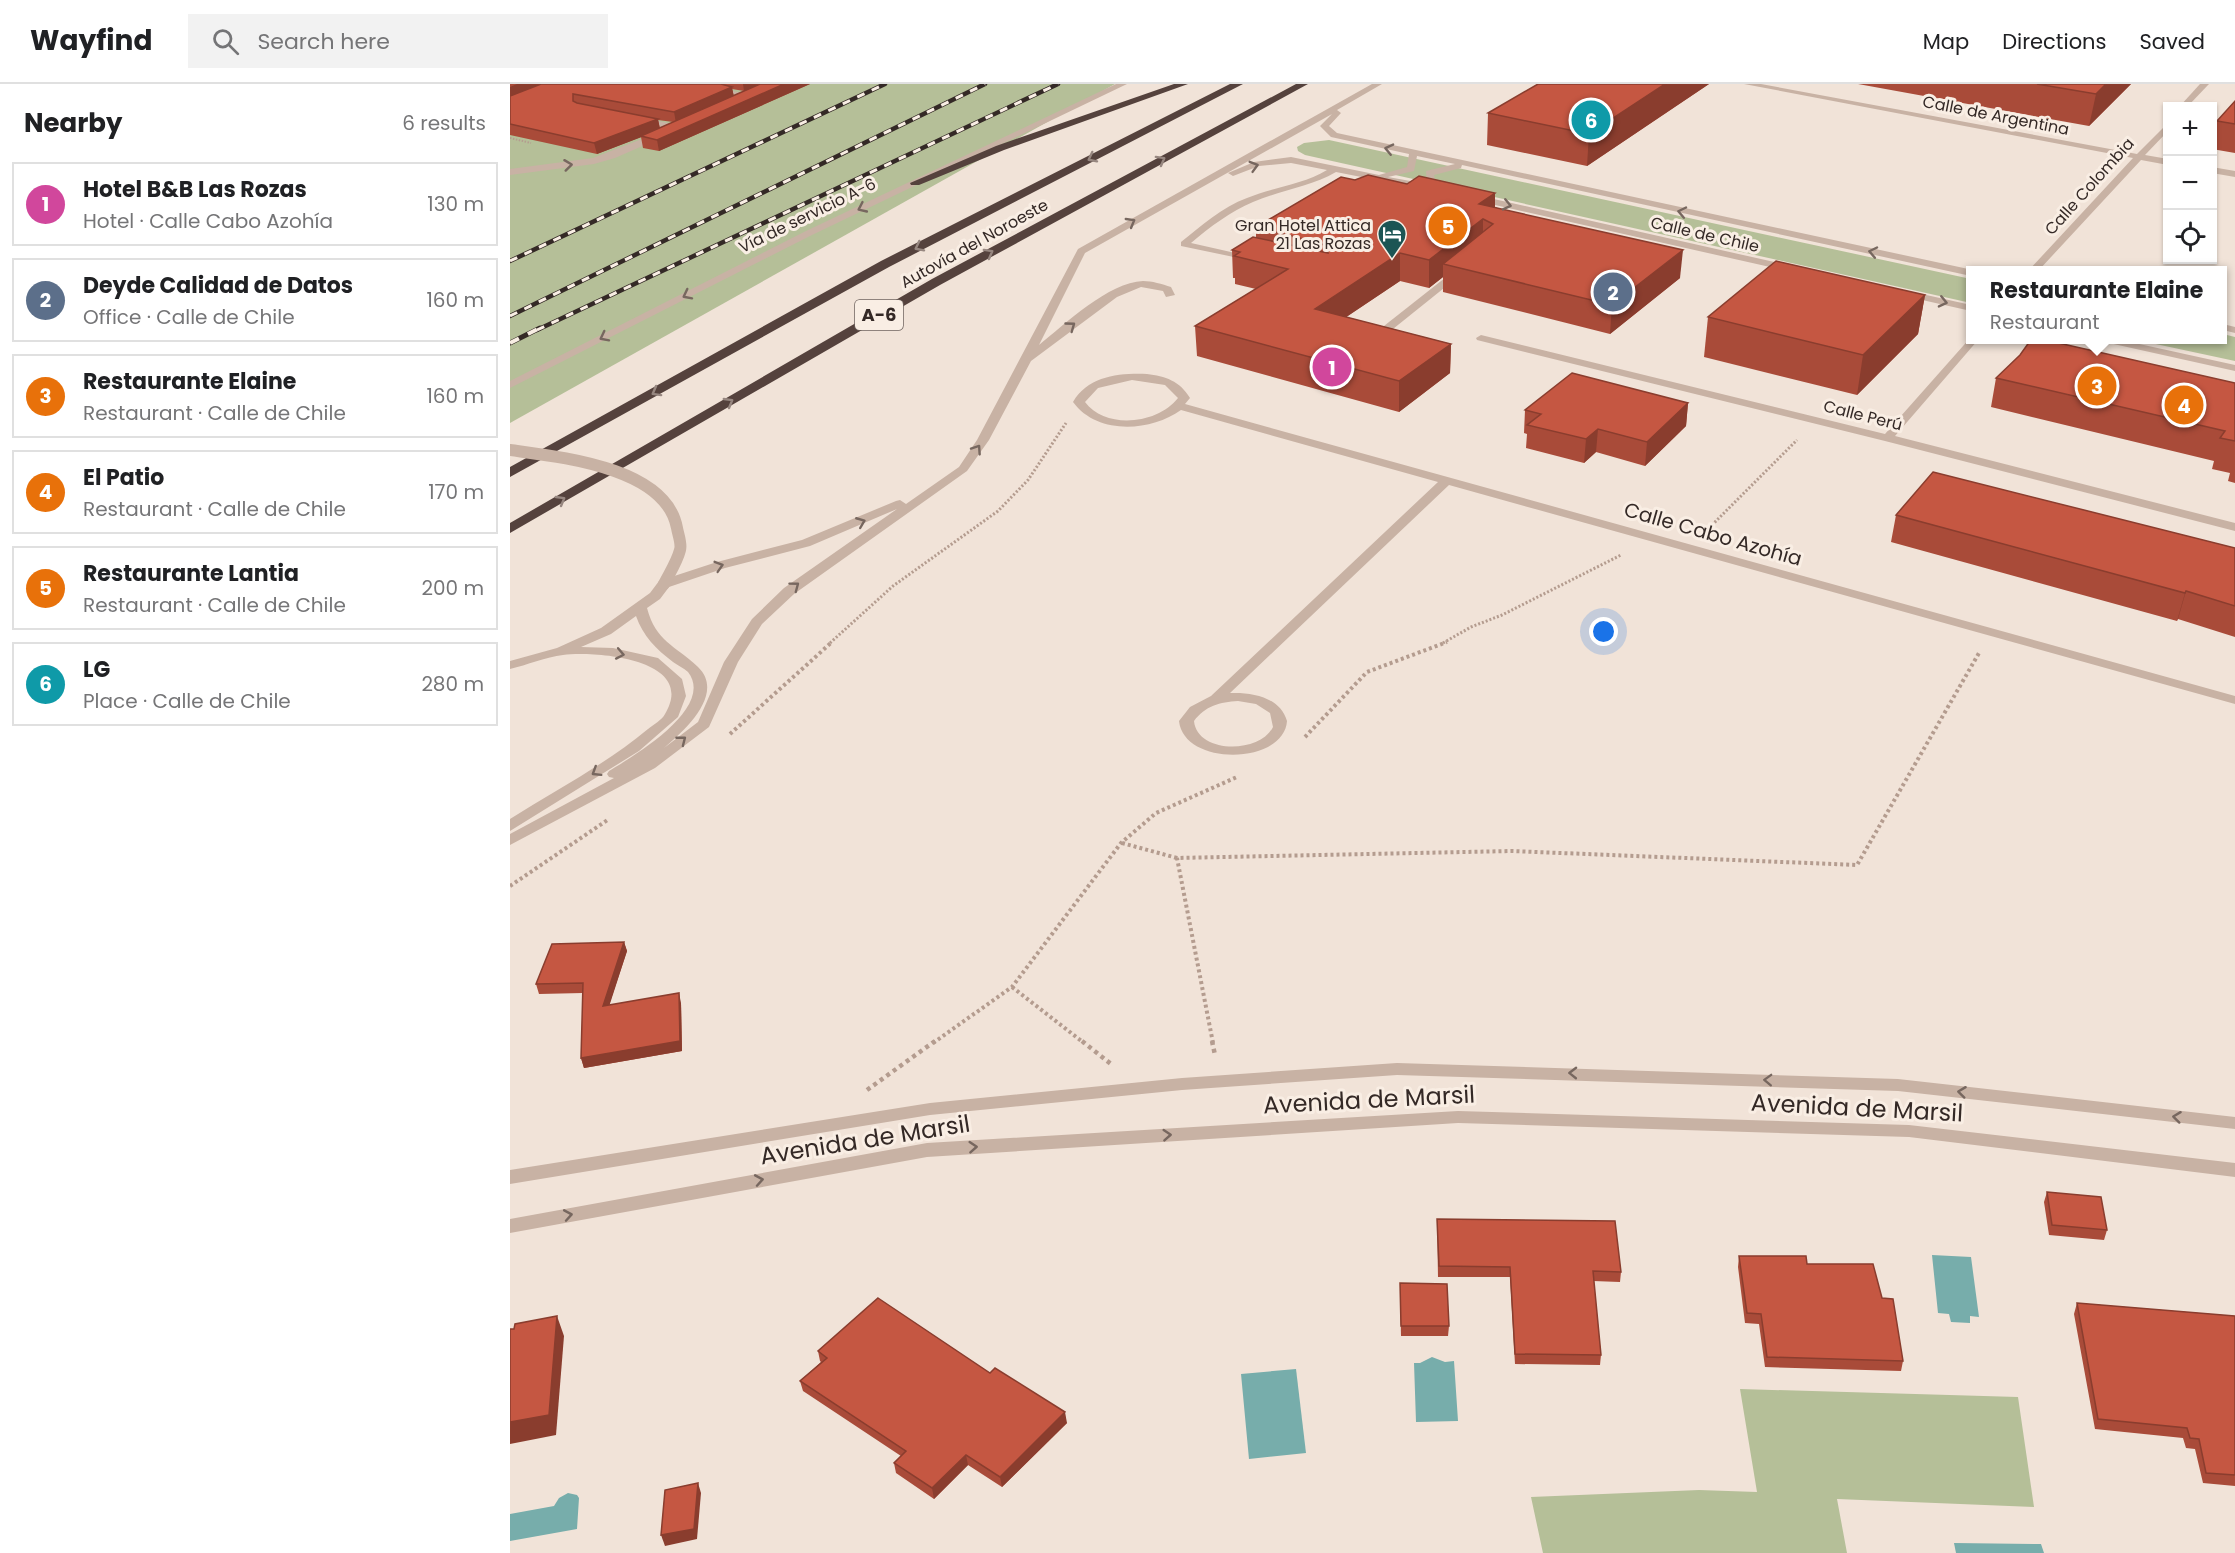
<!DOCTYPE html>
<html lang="en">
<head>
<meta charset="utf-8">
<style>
	:root { --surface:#fff; --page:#f2f2f2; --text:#202124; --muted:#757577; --line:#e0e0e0; --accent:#111827 }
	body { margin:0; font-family:Poppins,sans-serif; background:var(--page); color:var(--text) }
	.controls { position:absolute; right:18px; top:18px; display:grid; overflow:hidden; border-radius:0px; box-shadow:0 2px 4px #0004 }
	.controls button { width:54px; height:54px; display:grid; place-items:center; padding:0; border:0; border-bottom:2px solid var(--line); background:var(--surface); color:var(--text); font:30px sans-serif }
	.you { position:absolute; left:1094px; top:548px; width:21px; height:21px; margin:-15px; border:4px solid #fff; border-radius:50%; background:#1a73e8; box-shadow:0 0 0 9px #1a73e833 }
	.badge { display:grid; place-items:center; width:39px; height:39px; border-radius:50%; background:var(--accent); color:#fff; font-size:20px; font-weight:700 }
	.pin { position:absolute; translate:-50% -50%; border:3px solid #fff; box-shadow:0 2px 6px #0006 }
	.popup { position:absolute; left:1456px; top:182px; width:261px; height:78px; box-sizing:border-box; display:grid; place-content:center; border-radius:0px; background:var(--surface); filter:drop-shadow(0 2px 4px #0005); font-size:20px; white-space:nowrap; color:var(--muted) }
	.popup b { font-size:22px; color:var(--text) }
	.popup::after { content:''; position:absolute; left:50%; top:100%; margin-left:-12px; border:12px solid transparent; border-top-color:var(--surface) }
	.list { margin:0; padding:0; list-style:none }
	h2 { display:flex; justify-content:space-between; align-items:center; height:78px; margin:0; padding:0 24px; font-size:26px }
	h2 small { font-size:20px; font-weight:400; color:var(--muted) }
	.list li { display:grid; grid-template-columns:39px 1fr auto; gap:18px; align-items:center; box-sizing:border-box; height:84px; margin:0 12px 12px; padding:0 12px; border:2px solid var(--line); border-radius:0px }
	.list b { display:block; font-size:22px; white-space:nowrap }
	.list p { margin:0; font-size:20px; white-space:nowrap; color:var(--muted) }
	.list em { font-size:20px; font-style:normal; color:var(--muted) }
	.icon { flex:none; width:33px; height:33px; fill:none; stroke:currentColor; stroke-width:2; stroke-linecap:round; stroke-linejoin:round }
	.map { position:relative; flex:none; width:1725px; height:1469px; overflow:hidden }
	header { display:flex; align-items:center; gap:36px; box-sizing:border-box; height:84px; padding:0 30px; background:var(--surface); border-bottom:2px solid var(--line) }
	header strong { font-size:28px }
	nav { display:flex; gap:33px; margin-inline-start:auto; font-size:21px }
	.search { width:420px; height:54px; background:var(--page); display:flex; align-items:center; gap:15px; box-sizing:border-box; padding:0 21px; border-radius:0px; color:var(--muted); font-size:22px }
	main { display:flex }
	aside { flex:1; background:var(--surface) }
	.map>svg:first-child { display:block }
	.green { fill:#b5bf98 }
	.water { fill:#77adab }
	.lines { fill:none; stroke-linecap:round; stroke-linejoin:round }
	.path-far3 { stroke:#b49c8f; stroke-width:2; stroke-dasharray:1.5 1.5; stroke-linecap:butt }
	.path-far2 { stroke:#b49c8f; stroke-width:3; stroke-dasharray:2 2; stroke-linecap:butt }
	.path-far1 { stroke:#b49c8f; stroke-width:4; stroke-dasharray:3 3; stroke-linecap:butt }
	.path { stroke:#b49c8f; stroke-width:4.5; stroke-dasharray:4 4; stroke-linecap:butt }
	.minor { fill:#c8b2a4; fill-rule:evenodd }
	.highway { fill:#55423d; fill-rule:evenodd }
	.rail-far1-casing { stroke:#342926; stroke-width:4.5 }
	.rail-casing { stroke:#342926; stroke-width:5 }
	.rail-far1 { stroke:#f9eee4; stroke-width:3; stroke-dasharray:8; stroke-linecap:butt }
	.rail { stroke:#f9eee4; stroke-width:4; stroke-dasharray:10; stroke-linecap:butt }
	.minor-bridge { stroke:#c8b2a4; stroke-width:12 }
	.wall { fill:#a94b39; fill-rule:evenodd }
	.shaded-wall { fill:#8a3d2e }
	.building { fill:#c55742; stroke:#8a3d2e; stroke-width:1.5 }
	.oneway { stroke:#77675f }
	.oneway2 { stroke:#978780 }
	.labels { text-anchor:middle; stroke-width:6; stroke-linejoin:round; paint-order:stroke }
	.far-street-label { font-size:16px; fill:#342926; stroke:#f9eee4 }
	.far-poi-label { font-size:16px; fill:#342926; stroke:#f9eee4; text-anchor:end }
	.shield { fill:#f9eee4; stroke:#6f645f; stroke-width:1.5 }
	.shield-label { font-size:18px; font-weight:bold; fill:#342926 }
	.street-label { font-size:20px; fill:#342926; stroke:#f9eee4 }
	.near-street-label { font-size:24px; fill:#342926; stroke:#f9eee4 }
</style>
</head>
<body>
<header>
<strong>Wayfind</strong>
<div class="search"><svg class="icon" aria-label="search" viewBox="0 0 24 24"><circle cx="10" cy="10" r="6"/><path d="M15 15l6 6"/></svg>Search here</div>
<nav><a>Map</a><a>Directions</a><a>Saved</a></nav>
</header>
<main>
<aside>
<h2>Nearby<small>6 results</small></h2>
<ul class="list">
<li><span class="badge" style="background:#d1479c">1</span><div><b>Hotel B&amp;B Las Rozas</b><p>Hotel · Calle Cabo Azohía</p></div><em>130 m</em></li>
<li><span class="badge" style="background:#5c6f8a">2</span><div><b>Deyde Calidad de Datos</b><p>Office · Calle de Chile</p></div><em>160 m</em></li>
<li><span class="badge" style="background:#e8710a">3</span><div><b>Restaurante Elaine</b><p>Restaurant · Calle de Chile</p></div><em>160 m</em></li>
<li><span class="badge" style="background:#e8710a">4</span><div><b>El Patio</b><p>Restaurant · Calle de Chile</p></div><em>170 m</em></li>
<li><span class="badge" style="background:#e8710a">5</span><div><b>Restaurante Lantia</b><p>Restaurant · Calle de Chile</p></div><em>200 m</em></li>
<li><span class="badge" style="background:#0f9aa8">6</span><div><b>LG</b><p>Place · Calle de Chile</p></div><em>280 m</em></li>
</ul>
</aside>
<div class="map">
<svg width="1725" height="1469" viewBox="0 0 1725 1469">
	<rect width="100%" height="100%" fill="#f1e3d8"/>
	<g class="green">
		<path d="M0,0H605L0,339Z"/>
		<path d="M819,56L1461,195V219L795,71L788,67L787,63L794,59Z"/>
		<path d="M1713,250L1725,253V277L1627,256H1713Z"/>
		<path d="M1230,1305L1508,1313L1524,1423L1327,1415L1337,1469H1033L1021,1413L1189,1406L1247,1408Z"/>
	</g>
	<g class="water">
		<path d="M1422,1171L1461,1173L1469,1233L1460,1232V1239L1441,1238L1439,1230L1428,1229Z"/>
		<path d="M922,1273L935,1278L944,1277L948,1337L906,1338L904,1279H910Z"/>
		<path d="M786,1285L796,1369L739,1375L731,1290Z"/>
		<path d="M58,1409L67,1411L69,1414L67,1445L0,1457V1430L44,1422L49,1414Z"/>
		<path d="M1444,1459L1531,1460L1534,1469H1446Z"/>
	</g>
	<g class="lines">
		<path class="path-far3" d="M0,54L21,59"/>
		<g class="path-far2">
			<path d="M1199,444L1287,356"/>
			<path d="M320,559L383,502L488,427L518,396L556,339"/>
			<path d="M933,559L961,543L992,531L1111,471"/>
		</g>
		<g class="path-far1">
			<path d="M220,650L322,558"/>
			<path d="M795,653L857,588L937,558"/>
			<path d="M612,759L667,774"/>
			<path d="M0,802L99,735"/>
			<path d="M502,903L574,959"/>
			<path d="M423,959L502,903L611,759L646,729L727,693"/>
			<path d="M703,959L667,774L1002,767L1347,781L1469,569"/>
		</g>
		<g class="path">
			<path d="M572,957L601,980"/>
			<path d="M702,957L705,971"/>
			<path d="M357,1006L425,957"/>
		</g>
		<g class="minor">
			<path d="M178,0H194L244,12L240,14Z"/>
			<path d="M606,0H617L302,151L0,304V297L296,147Z"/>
			<path d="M862,0H872L827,26L831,29L819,42L827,49L1463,186H1461V192L952,81L951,84L924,91L927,104L922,107L826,88C800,103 771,106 743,118C721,127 700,143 681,159L743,173V177L671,162V158C691,142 712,123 737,114C763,103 792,101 817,86L781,79L749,82L723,92L718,89L744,78L781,73L869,91L897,83L899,70L821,53L810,42L822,30L575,169L529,261C555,240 599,198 633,197C642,197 652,200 661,203L665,211L656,213L653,207L631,203L607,213L521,277L479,356L457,387L284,510L252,540L228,578L199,643L145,684L0,761V750L104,694L99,693L97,690L99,687C122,673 206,624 178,588C174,584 167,581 163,578C146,565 133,552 126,532L101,550L71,563L103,564L148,574L172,595L176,612L168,633L129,667L0,747V735C46,706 96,680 138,645C144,640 152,636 155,630C188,575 86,567 53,571C36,573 17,581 0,585V577L47,564L91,544L140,509L149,497L207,478L292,456L386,417L390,416L396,420L449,383L467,356L568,165ZM907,72L945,80L916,87L917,100L878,93L904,87ZM387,425L274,504L242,535L214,578L188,638L154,664C173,648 216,610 188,583C165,561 146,558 137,524L150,515L159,503L215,484L300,462Z"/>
			<path d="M1234,0H1251L1627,70L1658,39V47L1635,71L1658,75V81L1631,76L1529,186H1519L1623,74Z"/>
			<path d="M1690,0H1699L1678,22H1670Z"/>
			<path d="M129,33L168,41L172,44L168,47L126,38V34Z"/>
			<path d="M150,48L154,51L153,53L105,74L84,80L0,91V85L83,74Z"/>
			<path d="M1702,83L1725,87V93L1702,89Z"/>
			<path d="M966,111L1282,182L1287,185L1282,188L963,116L961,114Z"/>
			<path d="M945,186L954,188L868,257H860V253Z"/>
			<path d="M1394,206L1461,221V227L1390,211V207Z"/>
			<path d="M1713,240L1725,243V249L1713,246Z"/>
			<path d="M971,251L1375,350L1461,253V256H1468L1385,352L1725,439V447L1375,357L967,256L966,254Z"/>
			<path d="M1594,256H1611L1725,281V287L1599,259Z"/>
			<path d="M637,290C655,292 670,297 680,314L675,320L1725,612V620L939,401L720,609C742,608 770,613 777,637C774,681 674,683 669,637L680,623L701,612L928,398L671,326C640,348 587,351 563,318C578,292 609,289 637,290ZM622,296L655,301L668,314C648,340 596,346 575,318L588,304ZM728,617L746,620L760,629L763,643C750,670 687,670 684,637C695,622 710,618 728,617Z"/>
			<path d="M887,979L1388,995L1725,1033V1045L1388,1007L887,991L672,1006L420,1031L0,1100V1086L420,1019L672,994Z"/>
			<path d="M948,1027L1399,1041L1725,1079V1093L1399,1053L948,1039L417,1073L0,1149V1135L417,1059Z"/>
		</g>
		<g class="highway">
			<path d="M664,0H678L494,66L409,101H401L400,99L486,62Z"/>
			<path d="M720,0H733L379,183L0,393V383L371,177Z"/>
			<path d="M786,0H798L430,201L0,449V439L422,195Z"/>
		</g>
		<g class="rail-far1-casing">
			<g id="rail-far1">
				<path d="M0,177L375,0"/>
				<path d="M0,232L475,0"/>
				<path d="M27,246L548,0"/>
			</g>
		</g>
		<g class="rail-casing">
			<path id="rail" d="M0,259L30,244"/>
		</g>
		<use href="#rail-far1" class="rail-far1"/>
		<use href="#rail" class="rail"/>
		<path class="minor-bridge" d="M0,366C50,373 156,383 167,444C168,450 172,460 170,466C167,478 159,490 154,500"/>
	</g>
	<g class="wall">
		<path d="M0,0H300L149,67L133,64L131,53L87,70L0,51ZM222,5L234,7L224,12ZM148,36L163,38L150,44Z"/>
		<path d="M1199,0L1077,82L977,61L978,29Z"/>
		<path d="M1348,0H1621L1579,42Z"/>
		<path d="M1725,17V69L1702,65V57L1707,37Z"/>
		<path d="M845,96L897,100L985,109V123L1170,194L1100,250L933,208V193L919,204L890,197L836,233L941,260L940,289L889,328L687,272L685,242L746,205L725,200V194H723L722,166L746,154V143Z"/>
		<path d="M1415,211L1408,250L1347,311L1194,273L1198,233Z"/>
		<path d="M1486,294L1725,299V399L1718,397L1720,389L1702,385L1704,377L1481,323Z"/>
		<path d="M1178,319L1176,342L1135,382L1086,368L1074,379L1016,364L1017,350L1014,349L1015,326Z"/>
		<path d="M1386,431L1725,464V553L1668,535L1667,537L1381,458Z"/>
		<path d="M114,858L117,867L99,921L171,919L172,967L74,984L71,974L73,909L29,910L26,900Z"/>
		<path d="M1537,1108L1597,1146L1594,1156L1539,1151L1534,1118Z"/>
		<path d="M927,1135L1111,1188L1110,1198L1083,1197L1091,1271L1090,1281L1005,1280L1000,1193H928Z"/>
		<path d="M1229,1172L1297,1180L1372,1214L1393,1277L1391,1287L1255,1283L1249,1240L1235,1239L1228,1183Z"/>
		<path d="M890,1199L939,1242L938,1252H891Z"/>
		<path d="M1567,1219L1725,1232V1402L1693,1399L1685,1365L1676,1364L1673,1354L1585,1345L1564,1230Z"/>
		<path d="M308,1267L480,1289L557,1339L492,1403L458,1381L424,1415L386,1389L384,1379L391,1372L293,1307L290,1297L311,1278L310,1277Z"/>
	</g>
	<g class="shaded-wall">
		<path d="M7,0H38L0,15V3Z"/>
		<path d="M233,0H259L234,7Z"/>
		<path d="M274,0H300L149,67L147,56Z"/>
		<path d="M1155,0H1199L1077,82L1079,50Z"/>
		<path d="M1596,0H1621L1579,42L1586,10Z"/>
		<path d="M222,3L224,14L166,39L164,28Z"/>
		<path d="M148,35L150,46L87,70L84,59Z"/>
		<path d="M985,109V136L973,135V163L933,180V193L919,204V176L969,120Z"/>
		<path d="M1173,166L1170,194L1100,250L1102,221Z"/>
		<path d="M890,169V197L805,254V225Z"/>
		<path d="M1415,211L1408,250L1347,311L1353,271Z"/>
		<path d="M941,260L940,289L889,328V297Z"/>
		<path d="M1178,319L1176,342L1135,382L1137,358Z"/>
		<path d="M1088,345L1086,368L1074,379L1076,355Z"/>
		<path d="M1676,507L1668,535L1667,537L1675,509Z"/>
		<path d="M114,858L117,867L96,932L93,922Z"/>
		<path d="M169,909L171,919L172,967L74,984L71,974Z"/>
		<path d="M47,1232L54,1252L46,1351L0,1360V1338Z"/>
		<path d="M555,1328L557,1339L492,1403L490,1393Z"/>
		<path d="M456,1371L458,1381L424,1415L422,1404Z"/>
		<path d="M188,1399L191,1409L187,1455L155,1462L151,1451Z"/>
	</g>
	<g class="building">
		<path d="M31,0H211L222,3L164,28L63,10V17L67,19L148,35L84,59L0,40V12Z"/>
		<path d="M250,0H274L147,56L131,52Z"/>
		<path d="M1028,0H1155L1079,50L978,29Z"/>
		<path d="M1527,0H1596L1586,10Z"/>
		<path d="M1725,17V40L1707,37Z"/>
		<path d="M858,91L897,100L909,92L985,109L969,120L1173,166L1102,221L933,180L983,140L973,135L919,176L890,169L805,225L941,260L889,297L685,242L778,185L724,172L730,168L722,166L743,153L818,169L817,161L746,143L831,93L845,96Z"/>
		<path d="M1266,177L1415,211L1353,271L1198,233Z"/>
		<path d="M1527,255H1531L1725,299V357L1710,354L1715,347L1486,294L1510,271L1520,257Z"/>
		<path d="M1062,289L1178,319L1137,358L1088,345L1076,355L1017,341L1031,330L1015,326Z"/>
		<path d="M1423,388L1725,464V522L1676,507L1675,509L1386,431Z"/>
		<path d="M114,858L93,922L169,909L170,957L71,974L73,899L26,900L42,860Z"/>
		<path d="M1537,1108L1591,1113L1597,1146L1542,1141Z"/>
		<path d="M927,1135L1105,1137L1111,1188L1083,1187L1091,1271L1005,1270L1000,1183L929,1182Z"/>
		<path d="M1229,1172H1296L1297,1180H1363L1372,1214L1383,1215L1393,1277L1257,1273L1251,1230L1237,1229Z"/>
		<path d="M890,1199L937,1200L939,1242H891Z"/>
		<path d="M368,1214L480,1289L485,1284L555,1328L490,1393L456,1371L422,1404L384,1379L396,1367L290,1297L317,1274L308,1267Z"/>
		<path d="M1567,1219L1725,1232V1391L1696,1389L1689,1355L1680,1354L1677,1344L1588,1335Z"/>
		<path d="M47,1232L39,1331L0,1338V1245H4L5,1240Z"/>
		<path d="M188,1399L184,1445L151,1451L155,1406Z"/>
	</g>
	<defs><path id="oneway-chevron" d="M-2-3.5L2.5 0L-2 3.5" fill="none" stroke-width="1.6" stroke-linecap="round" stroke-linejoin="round" transform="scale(1.5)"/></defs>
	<g class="oneway">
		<use href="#oneway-chevron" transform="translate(879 65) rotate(-167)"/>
		<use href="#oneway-chevron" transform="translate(58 81) rotate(-7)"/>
		<use href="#oneway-chevron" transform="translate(744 82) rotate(-16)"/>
		<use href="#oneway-chevron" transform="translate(997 121) rotate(13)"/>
		<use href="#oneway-chevron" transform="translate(352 124) rotate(155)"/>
		<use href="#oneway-chevron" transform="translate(1172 128) rotate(-168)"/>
		<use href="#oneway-chevron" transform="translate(621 138) rotate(-30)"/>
		<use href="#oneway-chevron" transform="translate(1363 168) rotate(-168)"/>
		<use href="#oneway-chevron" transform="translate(177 211) rotate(153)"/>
		<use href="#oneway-chevron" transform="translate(1433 218) rotate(13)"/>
		<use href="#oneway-chevron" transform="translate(561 242) rotate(-36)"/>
		<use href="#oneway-chevron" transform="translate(94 253) rotate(153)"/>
		<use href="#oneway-chevron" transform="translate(467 365) rotate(-56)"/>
		<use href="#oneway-chevron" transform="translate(351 438) rotate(-22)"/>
		<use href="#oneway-chevron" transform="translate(209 482) rotate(-17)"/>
		<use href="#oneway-chevron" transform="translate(285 502) rotate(-37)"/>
		<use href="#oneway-chevron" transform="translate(110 570) rotate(11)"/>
		<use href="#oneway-chevron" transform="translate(172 656) rotate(-38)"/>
		<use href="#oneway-chevron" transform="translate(86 688) rotate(148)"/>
		<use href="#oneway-chevron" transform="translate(1063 989) rotate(-179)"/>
		<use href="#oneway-chevron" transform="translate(1258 996) rotate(-178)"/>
		<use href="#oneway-chevron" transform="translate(1452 1008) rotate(-173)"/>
		<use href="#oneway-chevron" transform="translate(1667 1033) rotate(-173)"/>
		<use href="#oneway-chevron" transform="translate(657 1051) rotate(-4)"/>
		<use href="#oneway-chevron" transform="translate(463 1063) rotate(-4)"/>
		<use href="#oneway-chevron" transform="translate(249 1096) rotate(-10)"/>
		<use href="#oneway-chevron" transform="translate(58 1131) rotate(-10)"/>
	</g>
	<g class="oneway2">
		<use href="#oneway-chevron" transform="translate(582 74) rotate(153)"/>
		<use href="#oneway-chevron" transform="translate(651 76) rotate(-29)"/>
		<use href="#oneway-chevron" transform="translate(409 163) rotate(153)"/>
		<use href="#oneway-chevron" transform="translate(479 169) rotate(-29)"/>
		<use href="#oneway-chevron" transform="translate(146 308) rotate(151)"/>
		<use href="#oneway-chevron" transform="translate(219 318) rotate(-30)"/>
		<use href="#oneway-chevron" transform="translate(51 416) rotate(-30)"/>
	</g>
	<defs>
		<g id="hotel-pin" transform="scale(1.5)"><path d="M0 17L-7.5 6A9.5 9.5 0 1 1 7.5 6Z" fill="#1c5554" stroke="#f9eee4"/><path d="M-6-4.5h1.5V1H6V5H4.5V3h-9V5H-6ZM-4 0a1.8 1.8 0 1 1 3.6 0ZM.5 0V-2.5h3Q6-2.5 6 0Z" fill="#fff"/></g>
	</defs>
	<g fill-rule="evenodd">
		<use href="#hotel-pin" x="882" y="150"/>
	</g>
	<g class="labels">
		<g class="far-street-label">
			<text transform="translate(1486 31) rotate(11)" y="6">Calle de Argentina</text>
			<text transform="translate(1579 102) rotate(-48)" y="6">Calle Colombia</text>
			<text transform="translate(297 131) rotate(-26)" y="6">Vía de servicio A-6</text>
			<text transform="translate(1195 150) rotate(13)" y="6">Calle de Chile</text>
			<text transform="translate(464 159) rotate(-29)" y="6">Autovía del Noroeste</text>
			<text transform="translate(1353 331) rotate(14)" y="6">Calle Perú</text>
		</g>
		<g class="far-poi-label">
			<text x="861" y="147">Gran Hotel Attica<tspan x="861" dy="18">21 Las Rozas</tspan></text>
		</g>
		<rect class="shield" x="345" y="216" width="48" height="30" rx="4.5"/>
		<g class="shield-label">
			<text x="369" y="237">A-6</text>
		</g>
		<g class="street-label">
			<text transform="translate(1203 450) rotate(16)" y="7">Calle Cabo Azohía</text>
		</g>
		<g class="near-street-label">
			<text transform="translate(859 1016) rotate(-3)" y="8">Avenida de Marsil</text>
			<text transform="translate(1347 1024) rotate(3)" y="8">Avenida de Marsil</text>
			<text transform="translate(355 1056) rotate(-9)" y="8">Avenida de Marsil</text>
		</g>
	</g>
</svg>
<div class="controls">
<button>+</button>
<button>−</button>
<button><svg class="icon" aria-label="locate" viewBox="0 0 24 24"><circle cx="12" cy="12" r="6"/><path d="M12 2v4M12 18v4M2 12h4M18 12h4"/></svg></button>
</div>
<div class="you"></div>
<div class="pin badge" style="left:822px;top:283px;background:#d1479c">1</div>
<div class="pin badge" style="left:1103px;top:208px;background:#5c6f8a">2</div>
<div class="pin badge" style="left:1587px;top:302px;background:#e8710a">3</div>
<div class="popup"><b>Restaurante Elaine</b>Restaurant</div>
<div class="pin badge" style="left:1674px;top:321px;background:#e8710a">4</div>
<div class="pin badge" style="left:938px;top:142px;background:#e8710a">5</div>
<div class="pin badge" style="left:1081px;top:36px;background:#0f9aa8">6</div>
</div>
</main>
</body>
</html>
